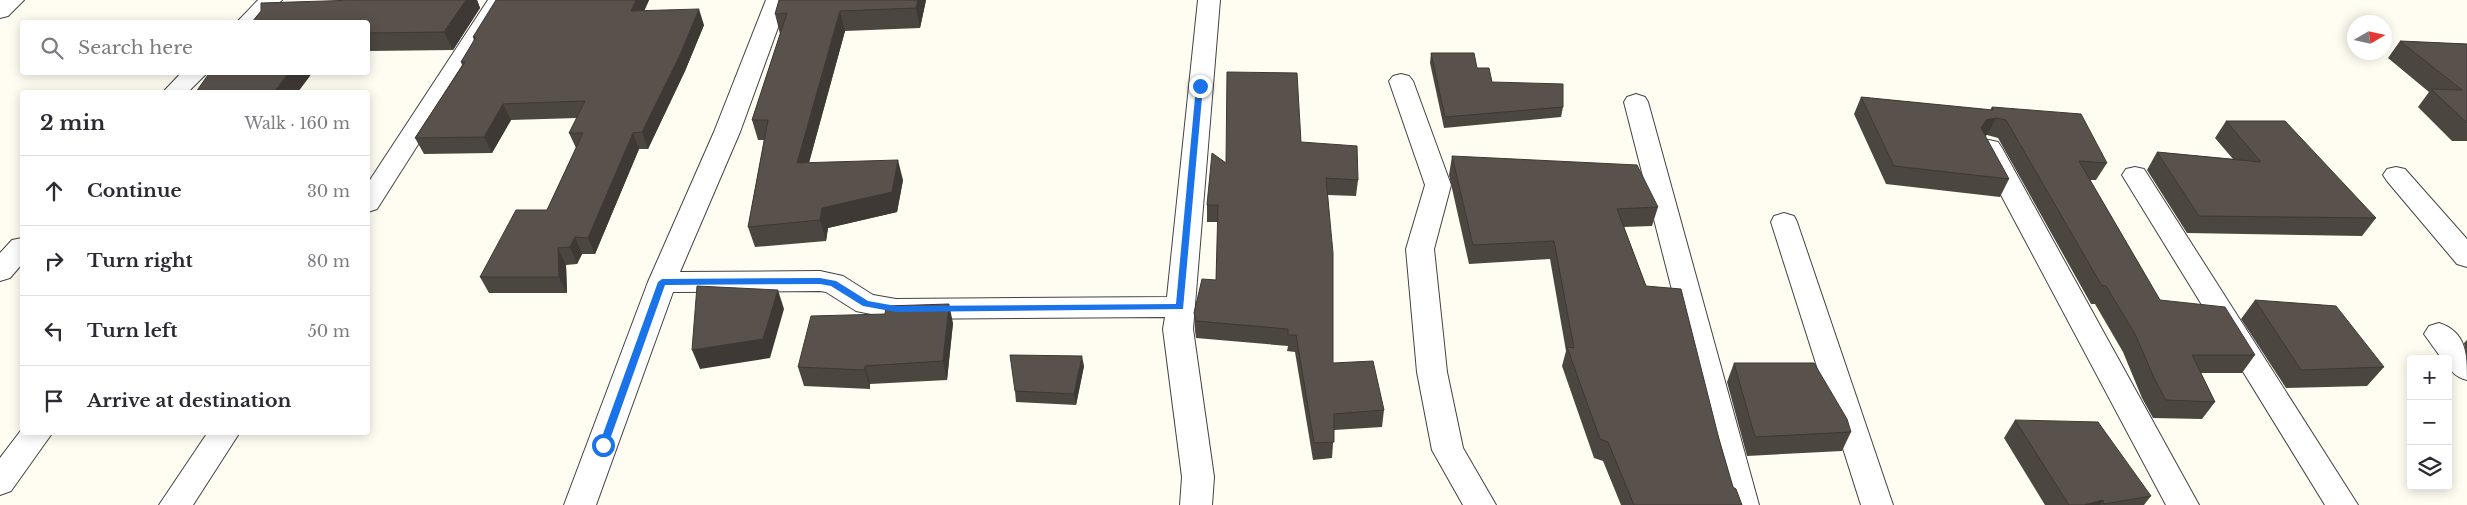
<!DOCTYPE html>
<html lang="en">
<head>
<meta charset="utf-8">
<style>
	:root { --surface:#fff; --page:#f2f2f3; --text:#2b2b33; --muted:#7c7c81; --line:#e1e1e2 }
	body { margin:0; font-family:"Libre Baskerville",serif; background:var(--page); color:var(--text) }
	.controls { position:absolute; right:15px; bottom:15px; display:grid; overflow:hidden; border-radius:5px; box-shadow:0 2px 12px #0003 }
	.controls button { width:45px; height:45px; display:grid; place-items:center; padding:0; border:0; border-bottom:1px solid var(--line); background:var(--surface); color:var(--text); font:25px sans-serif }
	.compass { position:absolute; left:2347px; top:15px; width:45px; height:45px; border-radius:50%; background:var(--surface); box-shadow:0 2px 12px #0003; rotate:81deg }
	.stop { position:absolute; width:15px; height:15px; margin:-11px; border:4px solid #1a73e8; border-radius:50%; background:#fff }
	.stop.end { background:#1a73e8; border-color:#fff; box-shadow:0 1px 5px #0008 }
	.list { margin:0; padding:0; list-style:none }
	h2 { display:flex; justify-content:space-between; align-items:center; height:65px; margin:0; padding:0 20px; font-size:21px }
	h2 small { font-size:16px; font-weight:400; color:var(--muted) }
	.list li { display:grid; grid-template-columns:32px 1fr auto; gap:15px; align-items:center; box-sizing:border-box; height:70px; padding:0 20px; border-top:1px solid var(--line) }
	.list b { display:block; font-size:19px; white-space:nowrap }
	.list em { font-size:16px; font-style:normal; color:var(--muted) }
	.icon { flex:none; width:28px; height:28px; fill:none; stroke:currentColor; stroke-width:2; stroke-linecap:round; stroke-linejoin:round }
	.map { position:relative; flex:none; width:2467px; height:505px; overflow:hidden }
	.search { position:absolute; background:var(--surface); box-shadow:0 2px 12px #0003; left:20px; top:20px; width:350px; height:55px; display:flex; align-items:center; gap:12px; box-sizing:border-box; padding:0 18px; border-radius:5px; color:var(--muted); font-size:19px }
	.panel { position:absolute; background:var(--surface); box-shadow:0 2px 12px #0003; left:20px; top:90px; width:350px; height:345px; border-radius:5px }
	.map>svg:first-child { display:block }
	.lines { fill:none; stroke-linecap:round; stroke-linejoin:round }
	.street-casing { stroke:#424242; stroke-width:2 }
	.street { fill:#fff; fill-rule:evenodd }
	.wall { fill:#4c4641 }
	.shaded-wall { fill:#3e3935 }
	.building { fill:#58514c; stroke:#3e3935 }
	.route { fill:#1a73e8 }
</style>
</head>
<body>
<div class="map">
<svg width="2467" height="505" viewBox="0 0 2467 505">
	<rect width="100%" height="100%" fill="#fffdf2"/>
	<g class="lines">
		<g class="street-casing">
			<g id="street">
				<path d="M0,0H24L8,16L0,18Z"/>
				<path d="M258,0H282L261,22H237Z"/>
				<path d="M488,0H510L377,209L368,212V183Z"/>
				<path d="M766,0H788L740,132L680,272L820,271L843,276L873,295L896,299L1167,297L1198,0H1220L1193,329L1214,477L1212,505H1180L1182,477L1163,329L1165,317L896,319L856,311L826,292L820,291L673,292L596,505H564L648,282L714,132Z"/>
				<path d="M182,72H208L188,92H163Z"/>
				<path d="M1401,74L1409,76L1413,81L1451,185L1434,249L1447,372L1463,448L1496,505H1463L1432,450L1417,372L1406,249L1425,185L1389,81L1393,76Z"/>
				<path d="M1636,94L1645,97L1648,102L1759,505H1727L1624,102L1627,97Z"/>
				<path d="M1989,140L1998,142L2002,148L2199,505H2166L1976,148L1980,142Z"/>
				<path d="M2135,167L2144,169L2358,505H2325L2122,175L2126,169Z"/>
				<path d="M2396,167L2405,169L2467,239V267L2457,264L2387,181L2383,175L2387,169Z"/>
				<path d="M1784,213L1794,216L1797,222L1893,505H1861L1771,222L1774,216Z"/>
				<path d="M22,238V264L10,278L0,281V253L12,240Z"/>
				<path d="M2439,323C2467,332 2467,355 2467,380C2456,377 2448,371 2448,359H2442L2424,334L2429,326Z"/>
				<path d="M22,429V432H53L11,491L0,495V458Z"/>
				<path d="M208,432H240L193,505H159Z"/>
			</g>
		</g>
		<use href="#street" class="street"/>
	</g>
	<g class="wall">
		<path d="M356,0H477L480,8L453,50L368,51V22L261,11Z"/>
		<path d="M649,0L644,11L704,25L685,71L648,149H639L595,254H582L577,264L566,265L567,293H489L480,277L547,210L576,148L569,133L577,118L511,120L492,153L424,154L415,138L462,65L461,62L474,41L473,37Z"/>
		<path d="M926,0L920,28L845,31L809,163L903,180L897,212L828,228L826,241L755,247L748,227L764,140H758L752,120L780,34L775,14Z"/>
		<path d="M2400,41L2467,44V141H2452L2418,107L2429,92L2388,58Z"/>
		<path d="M1431,53L1492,82L1563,107L1561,117L1444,128L1430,63Z"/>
		<path d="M1861,97L1990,110L1992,107L2107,163L2096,180H2090L2160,300L2255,355L2242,373H2201L2215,402L2202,419L2153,418L2142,398L2123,352L2095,304H2091L1998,138L1987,135L1985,136L2009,179L2000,197L1886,184L1854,114Z"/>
		<path d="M2226,121L2376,218L2362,236L2187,233L2147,170L2157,152L2233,159L2215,138Z"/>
		<path d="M1301,142L1358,180L1356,196L1328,195L1333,363L1384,410L1382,427L1334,430L1332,458L1313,460L1295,352L1287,351L1288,346L1196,338L1195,330L1194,313L1216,280L1218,222H1207V205L1226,163Z"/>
		<path d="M1452,156L1658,207L1652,226L1624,227L1646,286L1719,439L1733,487L1742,505H1621L1603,461L1594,458L1562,366L1566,351L1550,259L1469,264L1449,175Z"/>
		<path d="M2255,300L2384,367L2367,386L2286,388L2241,319Z"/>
		<path d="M953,323L947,380L870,384V389L804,386L798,367Z"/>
		<path d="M2467,340V359L2464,343Z"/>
		<path d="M1734,363L1851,432L1842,451L1747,456L1727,382Z"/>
		<path d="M1084,366L1076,405L1016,402L1015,391Z"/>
		<path d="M2015,420L2151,496L2144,505H2045L2004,438Z"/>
	</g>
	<g class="shaded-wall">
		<path d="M466,0H477L480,8L453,50L444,32Z"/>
		<path d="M636,0H649L637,27L631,11Z"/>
		<path d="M918,0H926L920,28L916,8Z"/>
		<path d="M699,9L704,25L685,71L648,149L642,132Z"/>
		<path d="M840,11L845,31L803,184L797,163Z"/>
		<path d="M289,72H313L298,92H274Z"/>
		<path d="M503,104L511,120L492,153L484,137Z"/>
		<path d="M1996,118L1987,135L1978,137L1981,128L1986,120Z"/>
		<path d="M633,133L639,149L595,254L588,238Z"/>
		<path d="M898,160L903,180L897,212L828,228L826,241L820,220L822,208Z"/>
		<path d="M575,237L582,254L577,264L570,247Z"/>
		<path d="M558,248L566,265L567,293L559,277Z"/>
		<path d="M778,290L784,309L770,358L700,369L692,350Z"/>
		<path d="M949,304L953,323L947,380L943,361Z"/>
		<path d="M1082,356L1084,366L1076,405L1074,394Z"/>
		<path d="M865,366L870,384V389L865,370Z"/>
		<path d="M2103,500L2100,505H2084Z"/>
	</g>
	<g class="building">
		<path d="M356,0H466L444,32L368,33V22H252L261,11V3Z"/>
		<path d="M496,0H636L631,11L699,9L680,55L642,132L633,133L588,238L575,237L570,247L558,248L559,277H480L516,210H547L583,133H569L585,101L503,104L484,137L415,138L465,62H461L476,37H473Z"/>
		<path d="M779,0H918L916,8L840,11L797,163L898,160L892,192L822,208L820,220L748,227L768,120H752L787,13L775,14Z"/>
		<path d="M2400,41L2467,44V123L2431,89L2462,90Z"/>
		<path d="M1431,53H1474L1477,68H1489L1492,82L1563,84V107L1445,117Z"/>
		<path d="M210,72H289L274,92H196Z"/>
		<path d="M1227,72L1297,73L1301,142L1357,146L1358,180L1326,178L1333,253V363L1373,361L1384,410L1334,414V442L1314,443L1296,335H1288V329L1196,321L1194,313L1202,279L1216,280L1218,205H1207L1212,153L1226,163Z"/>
		<path d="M1861,97L1993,110L1992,107L2081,114L2107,163L2079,161L2160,300L2225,307L2255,355H2192L2215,402L2166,400L2155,380L2135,334L2106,286H2102L2006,120L1996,118L1986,120L1981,128L2009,179L1894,166Z"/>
		<path d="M2226,121H2285L2376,218L2199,216L2157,152L2261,162Z"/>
		<path d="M1452,156L1637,165L1658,207L1617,209L1646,286L1681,289L1719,439L1733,487L1736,489L1742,505H1634L1608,442L1600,439L1567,347L1574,348L1554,241L1473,245Z"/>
		<path d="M697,286L778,290L763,339L692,350Z"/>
		<path d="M2255,300L2336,306L2384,367L2301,370Z"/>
		<path d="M949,304L943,361L865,366V370L798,367L811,316L885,314L886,306Z"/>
		<path d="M1010,355L1082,356L1074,394L1015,391Z"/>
		<path d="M1734,363H1814L1847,419L1851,432L1755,437Z"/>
		<path d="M2015,420L2098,422L2151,496L2104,504L2103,500L2084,505H2069Z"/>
	</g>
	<path class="route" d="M1200,84L1203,86L1183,309L896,312L863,306L831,286L820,284L665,285L608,445L603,449L600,448L599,445L658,282L662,279L820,278L836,281L868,301L896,306L1176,304L1196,86Z"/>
</svg>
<div class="controls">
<button>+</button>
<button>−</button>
<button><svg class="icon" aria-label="layers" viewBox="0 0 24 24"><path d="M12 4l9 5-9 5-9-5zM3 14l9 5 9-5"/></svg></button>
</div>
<svg class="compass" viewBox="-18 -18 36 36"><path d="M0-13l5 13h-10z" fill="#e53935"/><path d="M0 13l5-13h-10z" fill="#7c7c81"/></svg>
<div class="stop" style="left:603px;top:445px"></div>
<div class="stop end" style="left:1200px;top:86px"></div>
<div class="search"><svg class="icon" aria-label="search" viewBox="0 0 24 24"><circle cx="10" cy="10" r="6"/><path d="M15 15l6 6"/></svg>Search here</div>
<section class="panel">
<h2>2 min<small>Walk · 160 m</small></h2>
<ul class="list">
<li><svg class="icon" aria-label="ahead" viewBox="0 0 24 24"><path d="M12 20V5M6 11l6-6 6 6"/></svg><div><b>Continue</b></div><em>30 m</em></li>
<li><svg class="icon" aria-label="right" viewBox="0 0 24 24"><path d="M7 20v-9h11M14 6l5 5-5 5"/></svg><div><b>Turn right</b></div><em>80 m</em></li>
<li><svg class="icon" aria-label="left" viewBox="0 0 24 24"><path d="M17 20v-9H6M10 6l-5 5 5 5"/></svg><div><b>Turn left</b></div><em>50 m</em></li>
<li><svg class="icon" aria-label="arrive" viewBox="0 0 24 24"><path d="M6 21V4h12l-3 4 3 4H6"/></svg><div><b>Arrive at destination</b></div></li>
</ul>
</section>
</div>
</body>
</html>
